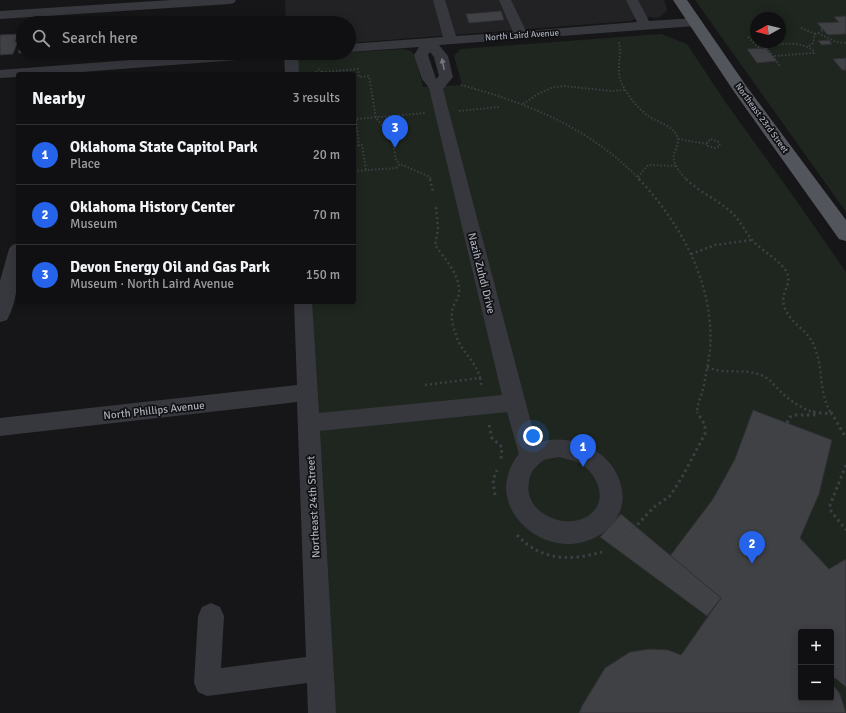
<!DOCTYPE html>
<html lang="en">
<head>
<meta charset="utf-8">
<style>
	:root { --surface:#101012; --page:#19191b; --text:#f1f3f6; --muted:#9c9d9f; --line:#303032; --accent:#2563eb }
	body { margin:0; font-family:Signika,sans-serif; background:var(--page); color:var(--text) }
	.controls { position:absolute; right:12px; bottom:12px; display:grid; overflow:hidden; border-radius:4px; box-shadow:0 2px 10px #0003 }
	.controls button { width:36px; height:36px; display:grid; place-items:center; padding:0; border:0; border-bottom:1px solid var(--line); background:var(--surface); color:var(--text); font:20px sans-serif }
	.compass { position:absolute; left:750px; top:12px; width:36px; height:36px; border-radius:50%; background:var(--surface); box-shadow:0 2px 10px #0003; rotate:262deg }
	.you { position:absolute; left:533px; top:436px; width:14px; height:14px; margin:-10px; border:3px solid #fff; border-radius:50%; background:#1a73e8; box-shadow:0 0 0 6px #1a73e833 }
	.badge { display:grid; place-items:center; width:26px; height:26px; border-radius:50%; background:var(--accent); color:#fff; font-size:13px; font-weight:700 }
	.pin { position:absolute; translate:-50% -33px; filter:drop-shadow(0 1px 2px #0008) }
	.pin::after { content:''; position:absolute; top:21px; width:14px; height:12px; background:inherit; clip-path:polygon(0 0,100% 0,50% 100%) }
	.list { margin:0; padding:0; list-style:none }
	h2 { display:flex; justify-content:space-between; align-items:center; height:52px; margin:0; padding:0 16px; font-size:17px }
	h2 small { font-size:13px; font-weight:400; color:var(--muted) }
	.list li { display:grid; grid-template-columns:26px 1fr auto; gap:12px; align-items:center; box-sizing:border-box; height:60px; padding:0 16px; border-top:1px solid var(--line) }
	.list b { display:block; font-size:15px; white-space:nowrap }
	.list p { margin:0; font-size:13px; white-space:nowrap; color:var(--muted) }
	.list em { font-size:13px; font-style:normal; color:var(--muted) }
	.icon { flex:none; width:22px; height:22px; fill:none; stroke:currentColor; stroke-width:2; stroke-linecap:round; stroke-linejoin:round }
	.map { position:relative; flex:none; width:846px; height:713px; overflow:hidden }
	.search { position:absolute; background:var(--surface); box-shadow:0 2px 10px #0003; left:16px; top:16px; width:340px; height:44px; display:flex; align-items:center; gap:10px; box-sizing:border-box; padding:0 14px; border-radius:22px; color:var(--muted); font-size:15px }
	.panel { position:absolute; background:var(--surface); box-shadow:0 2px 10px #0003; left:16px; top:72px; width:340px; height:232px; border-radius:4px }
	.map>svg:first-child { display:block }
	.built { fill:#222225 }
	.green { fill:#1e261f; fill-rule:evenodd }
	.building { fill:#404145; stroke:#303034 }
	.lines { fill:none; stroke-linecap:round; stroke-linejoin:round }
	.path-far2 { stroke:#3d3f44; stroke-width:2; stroke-dasharray:1.5 2; stroke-linecap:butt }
	.path-far1 { stroke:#3d3f44; stroke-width:2.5; stroke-dasharray:2 3; stroke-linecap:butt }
	.path { stroke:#3d3f44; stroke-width:3; stroke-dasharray:2.5 3.5; stroke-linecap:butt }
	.minor { fill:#37383d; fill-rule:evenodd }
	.major { fill:#53555c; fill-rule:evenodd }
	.oneway { fill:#757881 }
	.labels { text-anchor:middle; stroke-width:3.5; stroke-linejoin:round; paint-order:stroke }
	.far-street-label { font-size:9px; fill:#a8adb8; stroke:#111113 }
	.street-label { font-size:11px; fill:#a8adb8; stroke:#111113 }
</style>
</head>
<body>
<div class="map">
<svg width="846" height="713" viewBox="0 0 846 713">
	<rect width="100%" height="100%" fill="#161618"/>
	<path class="built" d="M285,0H664L667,10L660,17L655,18L651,17L634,19L631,21L349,43V23H286Z"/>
	<g class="green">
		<path d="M695,0H846V212ZM756,18H780V42H756Z"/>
		<path d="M661,34L687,44L726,103L791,193L846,272V713H335L309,302H354V74H297L296,59L306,55L404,49L411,51L415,55L423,87L462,85L454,56L461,49ZM801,632H831V698H801Z"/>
	</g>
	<g class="building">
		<path d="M501,11L504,20L469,23L466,14Z"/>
		<path d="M846,16V34L828,35L817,23L839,22L834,17Z"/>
		<path d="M18,34L15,42L18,41L13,54L0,55V35Z"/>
		<path d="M23,39V53H25H18Z"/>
		<path d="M829,40L832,44L822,45L818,41Z"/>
		<path d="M766,48L777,61L757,63L747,49Z"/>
		<path d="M846,58V70H842L833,59Z"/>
		<path d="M753,410L832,440L819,494L800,538L829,569L846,559V687L835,678L831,681V632H801V698H831V682L840,694L846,713H579L582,706L605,668L630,652L650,649L668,650L681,655L721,598L670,556L713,499L735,459Z"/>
		<path d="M621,514L721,598L707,616L600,537Z"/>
	</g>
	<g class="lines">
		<g class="path-far2">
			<path d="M801,28L815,34"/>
			<path d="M818,33L836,42L846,43"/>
			<path d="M748,37L758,47C776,45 799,39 814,51V53L773,56"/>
			<path d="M619,42C622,55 616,69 621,82C627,95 638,109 650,117C659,123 673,126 677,136C680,142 676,148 674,154C672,164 681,174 687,180"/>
			<path d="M762,42L780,66"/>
			<path d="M809,46L813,43L815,34L823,31L820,27"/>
			<circle cx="319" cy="72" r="2.5"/>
			<path d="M322,72L358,69L359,77L369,76L376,118L392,137L396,160L400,164"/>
			<path d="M461,85C528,103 592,129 640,180"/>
			<path d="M523,104L538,94L551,88L563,86L611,91L626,90"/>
			<path d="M459,111L499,107"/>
			<path d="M678,139L707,144"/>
			<path d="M711,139L719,142L720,146L715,148L708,146L707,142Z"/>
			<path d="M354,146L362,145L366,170"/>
			<path d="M359,146L356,119L425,113"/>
			<path d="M354,171L396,168L400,164L430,177L431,180"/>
			<path d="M638,177L648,165L677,166"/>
		</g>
		<g class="path-far1">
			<path d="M430,179L433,192"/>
			<path d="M639,179C682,225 715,286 710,350C708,363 706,376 703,389C701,397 697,405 697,413"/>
			<path d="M686,179C700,193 719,200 733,214C742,223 747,236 757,245C766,253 779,260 786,271C794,284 780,291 784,305C788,323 808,329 814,346C824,368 818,392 831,413"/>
			<path d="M691,254L715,245L752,240"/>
			<path d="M707,367C725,375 743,368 761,375C769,378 774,385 780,391C790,401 802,409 816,413"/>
			<path d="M480,378L482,387"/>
			<path d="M425,385L480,378C476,361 461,352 456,335C453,327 450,316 453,308C454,303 458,299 459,294C461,276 445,259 435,245L438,229L436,206"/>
		</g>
		<g class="path">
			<path d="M813,412L832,414"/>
			<path d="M831,412L846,438"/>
			<path d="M787,423L790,417L795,415H819"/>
			<path d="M489,425L492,438L502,447L501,460"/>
			<path d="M846,465L830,505L831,511L846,530"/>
			<path d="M495,495L493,480L497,470"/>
			<path d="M517,535C541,561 570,561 602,552"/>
			<path d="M621,542L654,507L670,496L681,479L705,434V425L697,412"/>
		</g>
		<g class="minor">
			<path d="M171,0H236L234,3L230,4L0,19V11Z"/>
			<path d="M433,0H445L456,36L513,32L499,0H511L526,31L637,22L626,0H638L649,21L695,18L700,19L702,22L700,25L695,26L439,45L448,56L453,77L443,89L530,419L537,443C572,431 616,452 622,490C627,520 599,543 570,544C542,545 512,524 507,496C504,482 509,466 519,454L507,412L320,431L336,713H308L307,683L207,696L198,692L194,683L198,616L202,607L211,603L220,607L224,616L221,668L306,657L297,402L0,436V418L297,385L294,302H312L319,413L502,395L429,88L422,79L414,55L419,47L349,52V44L443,37ZM430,52L434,57L439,76L436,79L428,55ZM559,457C566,459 573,460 580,463C599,475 610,504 586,517C563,530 523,512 529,482C530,476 531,472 535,468C538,465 542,460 547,459C551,458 555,458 559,457Z"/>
			<path d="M221,53H283L281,56L276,57L56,74H18V77L0,78V70Z"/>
			<path d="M284,53H298L299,74H285Z"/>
			<path d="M18,243C18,269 20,297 7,320L0,322V281L9,249L12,245Z"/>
		</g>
		<path class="major" d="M673,0H687L747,87L846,220V241L839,239L735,93Z"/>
	</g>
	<defs><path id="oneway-solid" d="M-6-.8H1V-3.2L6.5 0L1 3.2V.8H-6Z"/></defs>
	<use class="oneway" href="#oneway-solid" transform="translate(443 64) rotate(-102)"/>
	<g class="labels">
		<g class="far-street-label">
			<text transform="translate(522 35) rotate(-4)" y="3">North Laird Avenue</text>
			<text transform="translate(762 118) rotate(54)" y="3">Northeast 23rd Street</text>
		</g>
		<g class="street-label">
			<text transform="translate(482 273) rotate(76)" y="4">Nazih Zuhdi Drive</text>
			<text transform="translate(154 410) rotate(-6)" y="4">North Phillips Avenue</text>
			<text transform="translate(313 507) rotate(-93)" y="4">Northeast 24th Street</text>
		</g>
	</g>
</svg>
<div class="controls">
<button>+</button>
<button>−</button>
</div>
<svg class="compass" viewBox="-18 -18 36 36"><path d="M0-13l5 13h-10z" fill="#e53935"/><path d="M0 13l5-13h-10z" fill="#9c9d9f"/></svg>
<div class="you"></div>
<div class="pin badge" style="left:583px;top:467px">1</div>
<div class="pin badge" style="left:752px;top:564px">2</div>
<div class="pin badge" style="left:395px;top:148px">3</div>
<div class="search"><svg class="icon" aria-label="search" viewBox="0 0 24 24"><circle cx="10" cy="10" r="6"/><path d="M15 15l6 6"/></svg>Search here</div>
<section class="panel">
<h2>Nearby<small>3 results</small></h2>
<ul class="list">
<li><span class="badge">1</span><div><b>Oklahoma State Capitol Park</b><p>Place</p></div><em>20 m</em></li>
<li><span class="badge">2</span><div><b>Oklahoma History Center</b><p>Museum</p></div><em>70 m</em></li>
<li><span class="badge">3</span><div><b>Devon Energy Oil and Gas Park</b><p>Museum · North Laird Avenue</p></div><em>150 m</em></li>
</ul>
</section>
</div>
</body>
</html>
